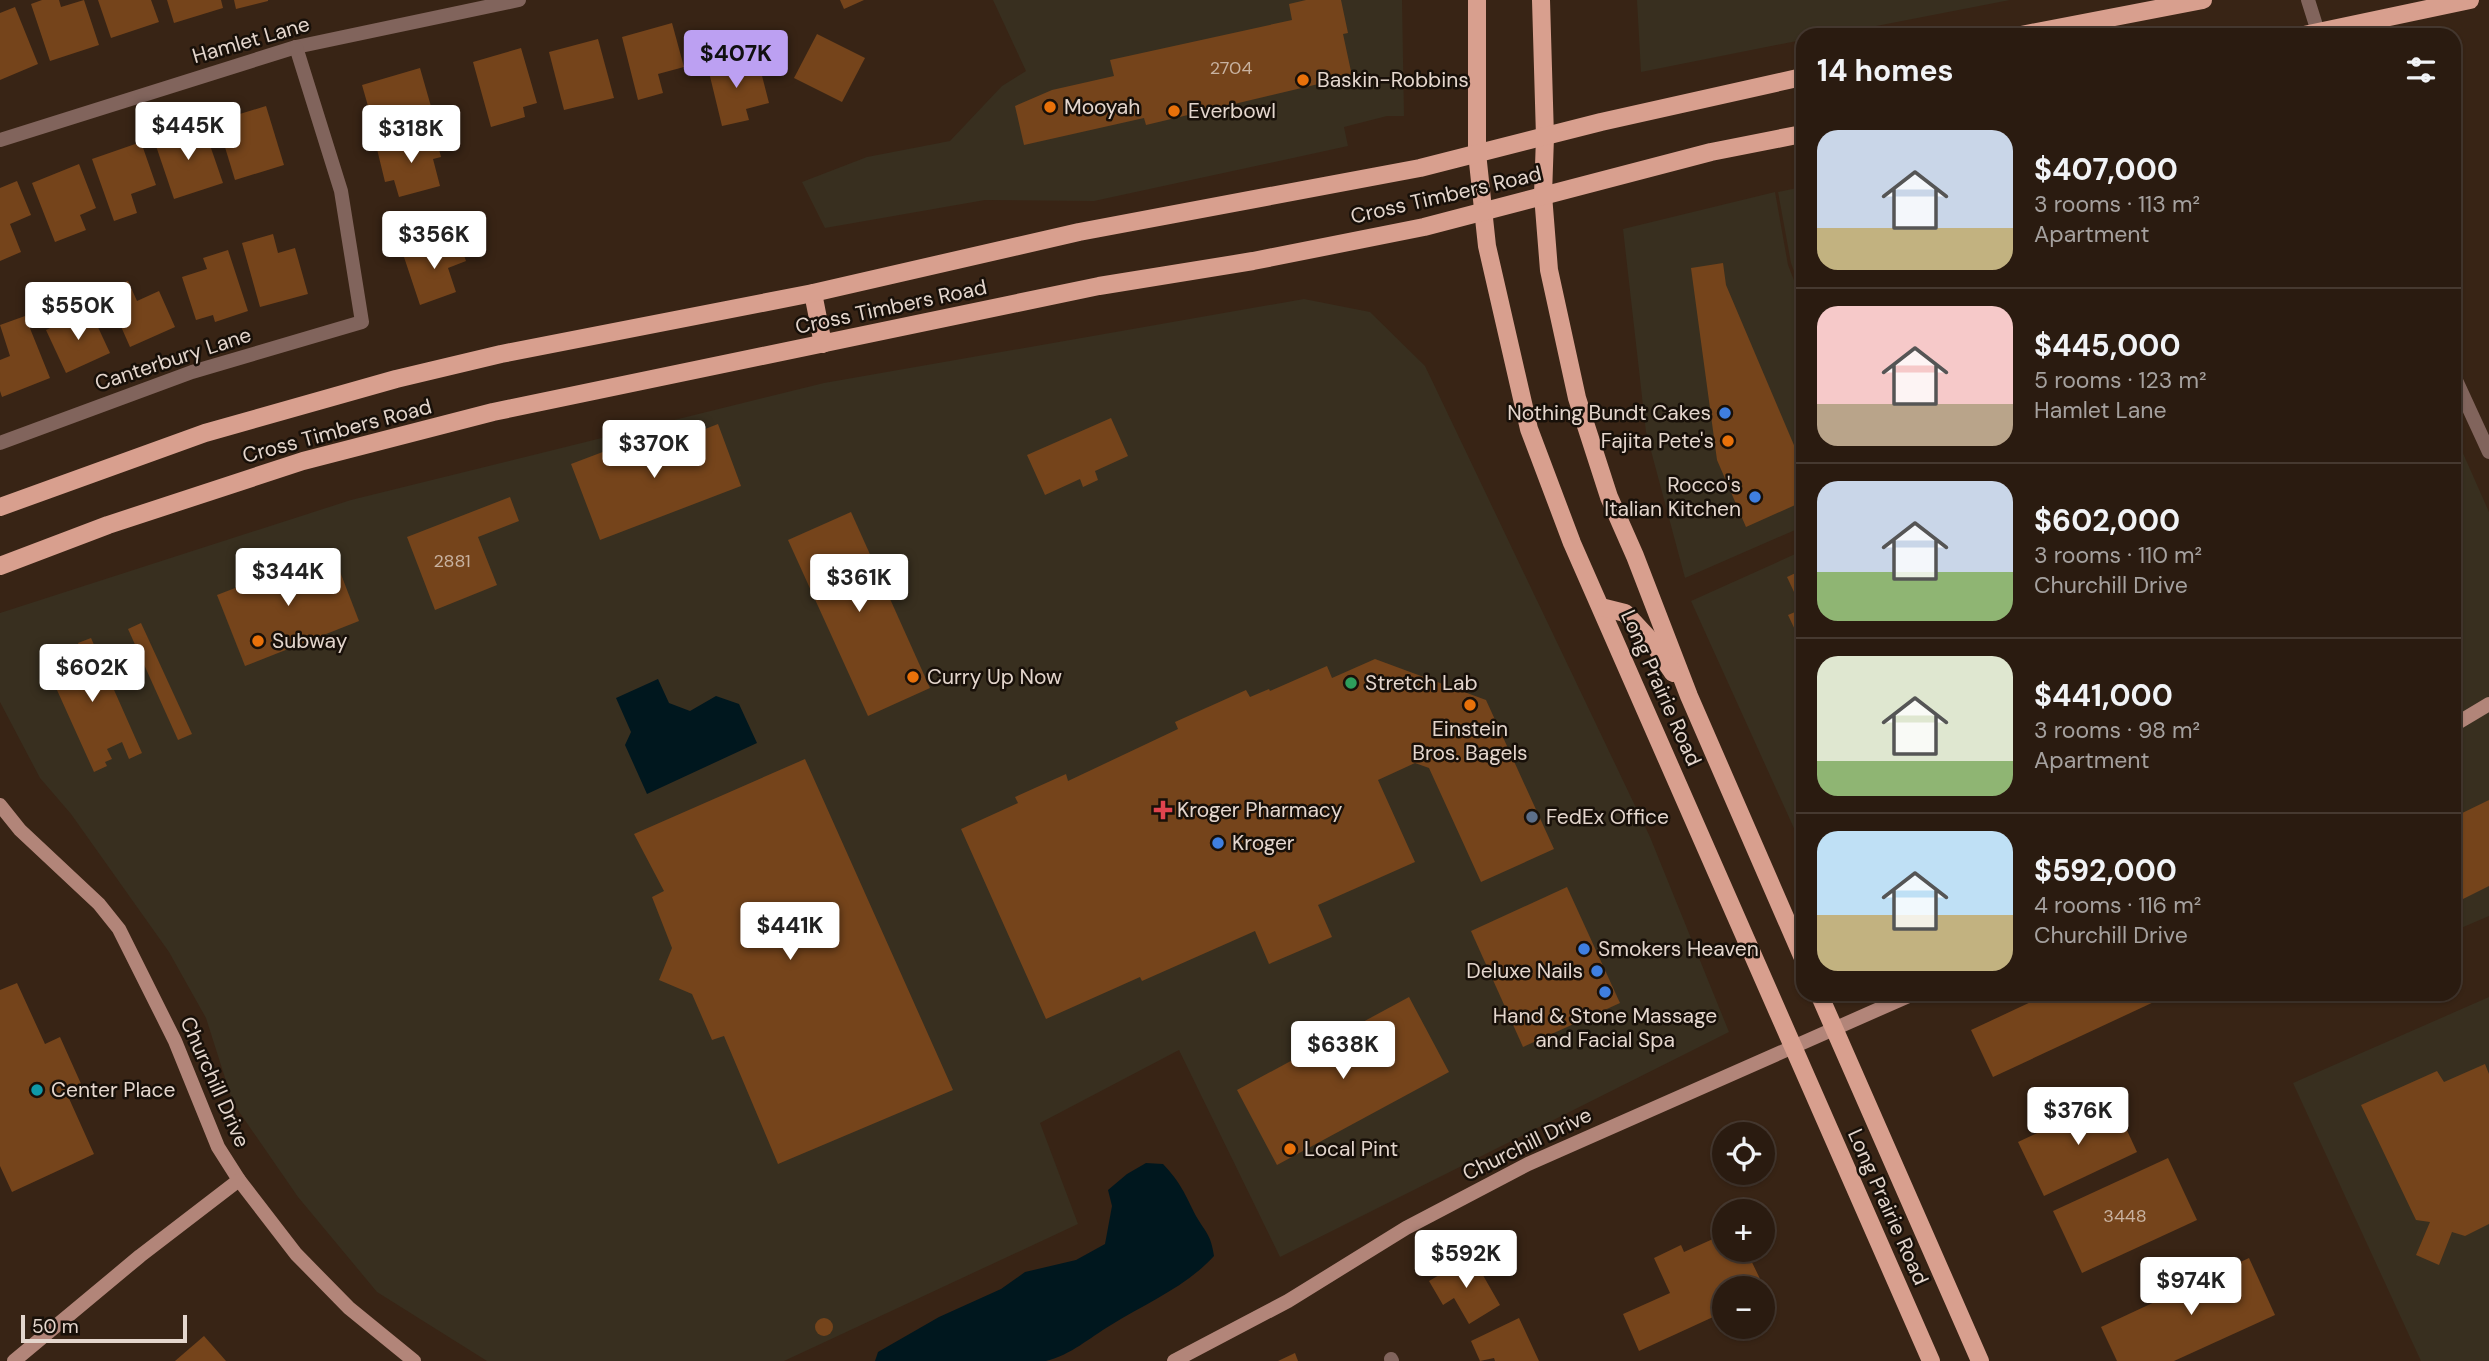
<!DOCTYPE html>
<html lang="en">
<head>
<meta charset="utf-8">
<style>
	body { margin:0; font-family:"DM Sans",sans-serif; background:#322419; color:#f1f3f6; height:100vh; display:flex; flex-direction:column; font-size:26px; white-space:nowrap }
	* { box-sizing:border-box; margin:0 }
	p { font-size:23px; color:#a5a19f }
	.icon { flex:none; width:38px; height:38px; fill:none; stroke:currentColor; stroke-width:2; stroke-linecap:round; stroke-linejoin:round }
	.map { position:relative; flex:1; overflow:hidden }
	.side { position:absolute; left:1796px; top:28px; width:665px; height:973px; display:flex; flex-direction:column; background:#2a1b10; border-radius:21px; box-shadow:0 2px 5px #0004,0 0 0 2px #463930 }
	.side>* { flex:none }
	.buttons { position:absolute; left:1712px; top:1122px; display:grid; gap:14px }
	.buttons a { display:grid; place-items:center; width:63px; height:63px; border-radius:50%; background:#2a1b10; box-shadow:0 2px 5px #0004,0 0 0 2px #463930; font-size:35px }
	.scale { position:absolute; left:21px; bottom:18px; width:166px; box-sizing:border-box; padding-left:7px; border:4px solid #e4d6cd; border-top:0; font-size:19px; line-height:24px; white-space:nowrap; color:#e4d6cd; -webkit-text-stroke:5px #181009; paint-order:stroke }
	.price { position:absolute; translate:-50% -60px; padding:0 16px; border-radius:7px; background:#fff; color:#222; font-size:23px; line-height:46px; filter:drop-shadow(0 2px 4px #0008) }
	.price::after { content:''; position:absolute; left:50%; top:42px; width:21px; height:16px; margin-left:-10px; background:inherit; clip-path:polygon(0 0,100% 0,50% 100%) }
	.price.current { background:#bca0f2; color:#111 }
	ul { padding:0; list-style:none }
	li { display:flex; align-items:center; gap:21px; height:175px; padding:0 21px }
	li+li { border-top:2px solid #463930 }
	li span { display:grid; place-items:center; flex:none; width:196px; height:140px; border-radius:21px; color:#555 }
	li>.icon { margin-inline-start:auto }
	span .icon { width:84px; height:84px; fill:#fffc; stroke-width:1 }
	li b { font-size:30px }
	h2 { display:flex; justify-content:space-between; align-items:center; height:84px; padding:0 21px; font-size:30px }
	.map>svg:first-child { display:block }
	.commercial { fill:#382f1f }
	.water { fill:#00171e }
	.building { fill:#75441b }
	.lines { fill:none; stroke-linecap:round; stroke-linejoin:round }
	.street { stroke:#81645c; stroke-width:14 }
	.secondary { stroke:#b28579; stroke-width:14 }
	.primary { stroke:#d89f8e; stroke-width:18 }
	.food-dot { fill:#e8710a; stroke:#181009; stroke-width:2.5 }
	.shop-dot { fill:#3f7fe0; stroke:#181009; stroke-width:2.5 }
	.leisure-dot { fill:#2e9e5b; stroke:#181009; stroke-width:2.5 }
	.health-dot { fill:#e0444e; stroke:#181009; stroke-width:2.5 }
	.service-dot { fill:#5c6f8a; stroke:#181009; stroke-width:2.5 }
	.culture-dot { fill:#0f9aa8; stroke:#181009; stroke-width:2.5 }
	.labels { text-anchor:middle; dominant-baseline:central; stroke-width:5; stroke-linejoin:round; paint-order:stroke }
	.number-label { font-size:18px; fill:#c8b2a0 }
	.street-label { font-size:21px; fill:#e4d6cd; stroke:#181009 }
	.poi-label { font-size:21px; fill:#e4d6cd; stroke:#181009; text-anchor:start }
</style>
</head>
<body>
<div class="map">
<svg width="2489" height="1361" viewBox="0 0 2489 1361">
	<rect width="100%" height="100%" fill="#382415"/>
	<!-- commercial -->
	<g class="commercial">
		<polygon points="993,0 1402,0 1404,116 1387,116 1344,127 1348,146 1094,201 985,200 825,228 802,182 867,157 950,141 1002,86 1026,71"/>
		<polygon points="1637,0 2010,0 1830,35 1802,35 1802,40 1641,72"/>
		<polygon points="1802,187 1802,293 1791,263 1778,192"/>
		<polygon points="1775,192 1788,265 1802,301 1802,527 1685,578 1646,432 1623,229"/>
		<polygon points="1304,299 1370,312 1425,366 1650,837 1729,1032 1280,1257 1179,1050 1040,1123 1078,1224 784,1361 487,1361 377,1292 298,1197 233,1103 206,1018 169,952 71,814 40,778 0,702 0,613 351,500 824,383"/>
		<polygon points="2454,433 2489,512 2489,916 2454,931"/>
		<polygon points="1802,551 1802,846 1691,601"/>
		<polygon points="2489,997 2489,1361 2421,1361 2293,1083"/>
	</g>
	<!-- water -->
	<g class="water">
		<polygon points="658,679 669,703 690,711 716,696 739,704 757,743 647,794 625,745 631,732 616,698"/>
		<path d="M 1146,1163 L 1163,1164 C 1181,1183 1185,1194 1196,1216 C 1206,1233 1211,1235 1214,1256 C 1186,1287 1146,1303 1111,1325 C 1089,1338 1071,1355 1046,1361 L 875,1361 L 878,1352 L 939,1317 L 1001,1289 L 1025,1272 L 1076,1260 L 1105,1244 L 1112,1206 L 1108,1190 L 1127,1174 Z"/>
	</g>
	<!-- building -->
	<g class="building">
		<polygon points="42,0 59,0 61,7 84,0 99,45 50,61 31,4"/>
		<polygon points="98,0 151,0 159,22 111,38"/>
		<polygon points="167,0 221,0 223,8 174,23"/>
		<polygon points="234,0 268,0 268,1 236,9"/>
		<polygon points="840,0 864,0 844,9"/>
		<polygon points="1306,0 1341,0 1348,33 1343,34 1352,76 1146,125 1144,118 1024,145 1015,106 1052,90 1114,76 1110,60 1292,20 1289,4"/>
		<polygon points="15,7 38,64 0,80 0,13"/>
		<polygon points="672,23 684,67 658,74 663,93 638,100 622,37"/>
		<polygon points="817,34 865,58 842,102 794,78"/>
		<polygon points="598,39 614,98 564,110 549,52"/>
		<polygon points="521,48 537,103 523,107 525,117 491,127 473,62"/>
		<polygon points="740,56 744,72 760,68 769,103 746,109 749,120 722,126 707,64"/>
		<polygon points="420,68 434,117 376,134 362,85"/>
		<polygon points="266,106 284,165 235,180 217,121"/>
		<polygon points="203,125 223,183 174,199 154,140"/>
		<polygon points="435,134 441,157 433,159 440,186 399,197 394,180 385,182 377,149"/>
		<polygon points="141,142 156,185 131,194 137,213 114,221 92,159"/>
		<polygon points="79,164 96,208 80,215 86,230 55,242 32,183"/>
		<polygon points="17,181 31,215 10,224 21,252 0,261 0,188"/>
		<polygon points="273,234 278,253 295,248 308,294 260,307 242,243"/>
		<polygon points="458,239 466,261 448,268 456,292 420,305 404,257"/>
		<polygon points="228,250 248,311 215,322 213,315 196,320 182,277 207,269 203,258"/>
		<polygon points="1802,258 1802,282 1794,262"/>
		<polygon points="1723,263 1726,285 1802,464 1802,502 1746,527 1717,460 1691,268"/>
		<polygon points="128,281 137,301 159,291 175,327 130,347 105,290"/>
		<polygon points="90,310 110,353 66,373 46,330"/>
		<polygon points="25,316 50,378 2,397 0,391 0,360 10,356 0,325"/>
		<polygon points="1111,418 1128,456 1095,471 1098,480 1083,487 1080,479 1045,495 1027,455"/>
		<polygon points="718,424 741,486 600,540 571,464 637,439 643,453"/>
		<polygon points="510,497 519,521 478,537 497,585 435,610 407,537"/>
		<polygon points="851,512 930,688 868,716 788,540"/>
		<polygon points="332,551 359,621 245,666 217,595"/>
		<polygon points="1802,570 1802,632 1797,634 1788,615 1802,609 1787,577"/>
		<polygon points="141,623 192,734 178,740 128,629"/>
		<polygon points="91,638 142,753 129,759 122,742 107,749 112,759 105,762 107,766 94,772 43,659 57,653 59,657 80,648 78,643"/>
		<polygon points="1375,659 1486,700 1554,849 1481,882 1429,768 1415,763 1378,780 1415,862 1318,905 1332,937 1269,964 1255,931 1142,981 1140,977 1046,1019 961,829 1018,803 1015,797 1066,774 1068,781 1178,729 1175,722 1246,690 1250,697 1269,689 1270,691 1327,666 1332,678"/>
		<polygon points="805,759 953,1090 778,1164 724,1036 712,1040 692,994 659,980 672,948 652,897 664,891 634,834"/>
		<polygon points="2489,800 2489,886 2455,903 2454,817"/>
		<polygon points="1567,887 1620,1003 1523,1047 1471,931"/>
		<polygon points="17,983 45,1044 60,1037 82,1086 67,1094 94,1154 12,1192 0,1166 0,990"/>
		<polygon points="2048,994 2171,994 1993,1077 1971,1030"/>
		<polygon points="1409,997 1449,1072 1277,1165 1237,1090"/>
		<polygon points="2485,1064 2489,1074 2489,1224 2465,1236 2452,1232 2439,1265 2416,1255 2430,1222 2416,1220 2361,1105 2437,1071 2444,1082"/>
		<polygon points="2112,1098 2137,1152 2044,1196 2018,1142"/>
		<polygon points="2168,1158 2197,1220 2082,1273 2053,1211"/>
		<polygon points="1724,1234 1724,1250 1746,1250 1763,1285 1757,1288 1724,1288 1724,1312 1639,1351 1623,1314 1670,1293 1654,1258 1681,1245 1684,1252"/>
		<polygon points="1472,1256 1500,1305 1469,1324 1454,1298 1443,1305 1429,1281"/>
		<polygon points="2249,1258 2275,1315 2174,1361 2117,1361 2101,1327"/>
		<circle cx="824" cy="1327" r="9"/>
		<polygon points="1519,1318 1539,1361 1495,1361 1494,1358 1480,1361 1471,1341"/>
		<polygon points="204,1336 226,1361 175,1361"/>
		<polygon points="1295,1353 1298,1361 1278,1361"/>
	</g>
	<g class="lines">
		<!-- street -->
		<g class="street">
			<polyline points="2308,0 2319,35"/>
			<polyline points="0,140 296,47 519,0"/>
			<polyline points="2454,376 2489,452"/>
			<polyline points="0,443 192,372 362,322 341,191 296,47"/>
			<polyline points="1391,1359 1392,1361"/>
		</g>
		<!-- secondary -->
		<g class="secondary">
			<polyline points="2454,725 2489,704"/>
			<polyline points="0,805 20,830 99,904 119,929 175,1041 218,1147 239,1180 296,1254 349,1308 414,1361"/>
			<polyline points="14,1361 140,1256 239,1180"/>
			<polyline points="1174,1361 1288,1301 1406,1228 1528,1164 1913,994"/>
		</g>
		<!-- primary -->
		<g class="primary">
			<polyline points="1477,0 1477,153 1487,246 1529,429 1572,543 1931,1361"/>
			<polyline points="1541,0 1545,137 1543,195 1549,270 1577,398 1609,497 1635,556 1689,696 1802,956"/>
			<polyline points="2021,35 2203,0"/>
			<polyline points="2304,35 2470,0"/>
			<polyline points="813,293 823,344"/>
			<polyline points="0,507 205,433 396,379 501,354 813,293 1079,232 1420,168 1601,122 1802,77"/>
			<polyline points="0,566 108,525 303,461 493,412 1099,286 1253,261 1424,227 1711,152 1802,134"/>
			<polyline points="1601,607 1625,613 1652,642 1673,673"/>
			<polyline points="1819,994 1980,1361"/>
		</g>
	</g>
	<!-- markers -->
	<g class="food-dot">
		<circle cx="1303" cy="80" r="7"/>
		<circle cx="1050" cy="107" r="7"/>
		<circle cx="1174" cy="111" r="7"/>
		<circle cx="1728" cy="441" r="7"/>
		<circle cx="258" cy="641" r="7"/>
		<circle cx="913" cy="677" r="7"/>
		<circle cx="1470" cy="705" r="7"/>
		<circle cx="1290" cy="1149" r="7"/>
	</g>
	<g class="shop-dot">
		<circle cx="1725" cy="413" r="7"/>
		<circle cx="1755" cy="497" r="7"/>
		<circle cx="1218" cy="843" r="7"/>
		<circle cx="1584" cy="949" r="7"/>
		<circle cx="1597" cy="971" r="7"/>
		<circle cx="1605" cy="992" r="7"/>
	</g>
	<circle class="leisure-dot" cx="1351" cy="683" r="7"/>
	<path class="health-dot" d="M1159.5 799.5h7v7h7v7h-7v7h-7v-7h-7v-7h7z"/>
	<circle class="service-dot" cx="1532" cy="817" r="7"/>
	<circle class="culture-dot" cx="37" cy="1090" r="7"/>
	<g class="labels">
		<!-- number labels -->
		<g class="number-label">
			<text x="1231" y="68">2704</text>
			<text x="452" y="561">2881</text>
			<text x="2125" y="1216">3448</text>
		</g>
		<!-- street labels -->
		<g class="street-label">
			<text transform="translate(251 40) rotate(-16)">Hamlet Lane</text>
			<text transform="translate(1446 195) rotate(-13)">Cross Timbers Road</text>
			<text transform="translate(891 307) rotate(-12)">Cross Timbers Road</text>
			<text transform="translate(173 359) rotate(-18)">Canterbury Lane</text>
			<text transform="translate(337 431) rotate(-15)">Cross Timbers Road</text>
			<text transform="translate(1661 688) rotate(66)">Long Prairie Road</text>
			<text transform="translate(215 1082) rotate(66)">Churchill Drive</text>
			<text transform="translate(1527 1144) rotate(-26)">Churchill Drive</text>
			<text transform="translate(1888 1207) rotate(66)">Long Prairie Road</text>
		</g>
		<!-- poi labels -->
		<g class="poi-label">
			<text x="1317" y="80">Baskin-Robbins</text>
			<text x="1064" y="107">Mooyah</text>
			<text x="1188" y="111">Everbowl</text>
			<text x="1711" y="413" text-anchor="end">Nothing Bundt Cakes</text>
			<text x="1714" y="441" text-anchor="end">Fajita Pete's</text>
			<text x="1741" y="485" text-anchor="end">Rocco's<tspan x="1741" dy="24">Italian Kitchen</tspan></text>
			<text x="272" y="641">Subway</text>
			<text x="927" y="677">Curry Up Now</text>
			<text x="1365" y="683">Stretch Lab</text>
			<text x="1470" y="729" text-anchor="middle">Einstein<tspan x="1470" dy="24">Bros. Bagels</tspan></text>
			<text x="1177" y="810">Kroger Pharmacy</text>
			<text x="1546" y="817">FedEx Office</text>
			<text x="1232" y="843">Kroger</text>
			<text x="1598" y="949">Smokers Heaven</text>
			<text x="1583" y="971" text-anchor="end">Deluxe Nails</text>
			<text x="1605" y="1016" text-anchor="middle">Hand &amp; Stone Massage<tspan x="1605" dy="24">and Facial Spa</tspan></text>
			<text x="51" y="1090">Center Place</text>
			<text x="1304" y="1149">Local Pint</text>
		</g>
	</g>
</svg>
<div class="buttons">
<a><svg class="icon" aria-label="locate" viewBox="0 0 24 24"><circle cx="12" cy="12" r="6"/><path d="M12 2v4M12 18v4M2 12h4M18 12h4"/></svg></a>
<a>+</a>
<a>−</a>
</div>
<div class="scale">50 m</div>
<b class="price current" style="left:736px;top:90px">$407K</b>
<b class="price" style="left:188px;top:162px">$445K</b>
<b class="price" style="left:411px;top:165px">$318K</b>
<b class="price" style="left:434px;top:271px">$356K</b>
<b class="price" style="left:78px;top:342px">$550K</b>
<b class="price" style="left:654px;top:480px">$370K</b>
<b class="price" style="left:288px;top:608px">$344K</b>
<b class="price" style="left:859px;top:614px">$361K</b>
<b class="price" style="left:92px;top:704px">$602K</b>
<b class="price" style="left:790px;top:962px">$441K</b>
<b class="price" style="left:1343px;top:1081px">$638K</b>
<b class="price" style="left:2078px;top:1147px">$376K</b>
<b class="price" style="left:1466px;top:1290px">$592K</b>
<b class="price" style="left:2191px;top:1317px">$974K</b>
<section class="side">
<h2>14 homes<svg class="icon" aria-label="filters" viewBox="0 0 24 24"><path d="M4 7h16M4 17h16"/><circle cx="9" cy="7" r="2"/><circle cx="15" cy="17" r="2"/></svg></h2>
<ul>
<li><span style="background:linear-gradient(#c9d6e8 70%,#c2b280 0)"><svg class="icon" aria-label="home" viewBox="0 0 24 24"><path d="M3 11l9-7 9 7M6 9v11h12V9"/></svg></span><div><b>$407,000</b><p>3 rooms · 113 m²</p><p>Apartment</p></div></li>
<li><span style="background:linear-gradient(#f6c9c9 70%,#b9a48a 0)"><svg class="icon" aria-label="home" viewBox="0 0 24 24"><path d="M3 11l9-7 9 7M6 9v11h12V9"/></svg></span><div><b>$445,000</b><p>5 rooms · 123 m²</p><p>Hamlet Lane</p></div></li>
<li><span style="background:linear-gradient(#c9d6e8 65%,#8fb573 0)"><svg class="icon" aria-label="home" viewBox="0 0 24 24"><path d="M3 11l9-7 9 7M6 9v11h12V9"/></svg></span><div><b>$602,000</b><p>3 rooms · 110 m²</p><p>Churchill Drive</p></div></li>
<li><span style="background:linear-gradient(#dfe7d0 75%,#8fb573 0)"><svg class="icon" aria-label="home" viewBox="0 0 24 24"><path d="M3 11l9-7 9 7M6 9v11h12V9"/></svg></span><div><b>$441,000</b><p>3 rooms · 98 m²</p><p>Apartment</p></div></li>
<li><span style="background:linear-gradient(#bfe0f5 60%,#c2b280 0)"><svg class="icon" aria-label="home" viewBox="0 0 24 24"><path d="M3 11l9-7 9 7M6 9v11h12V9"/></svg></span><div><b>$592,000</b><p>4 rooms · 116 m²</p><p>Churchill Drive</p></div></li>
</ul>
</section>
</div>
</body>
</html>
